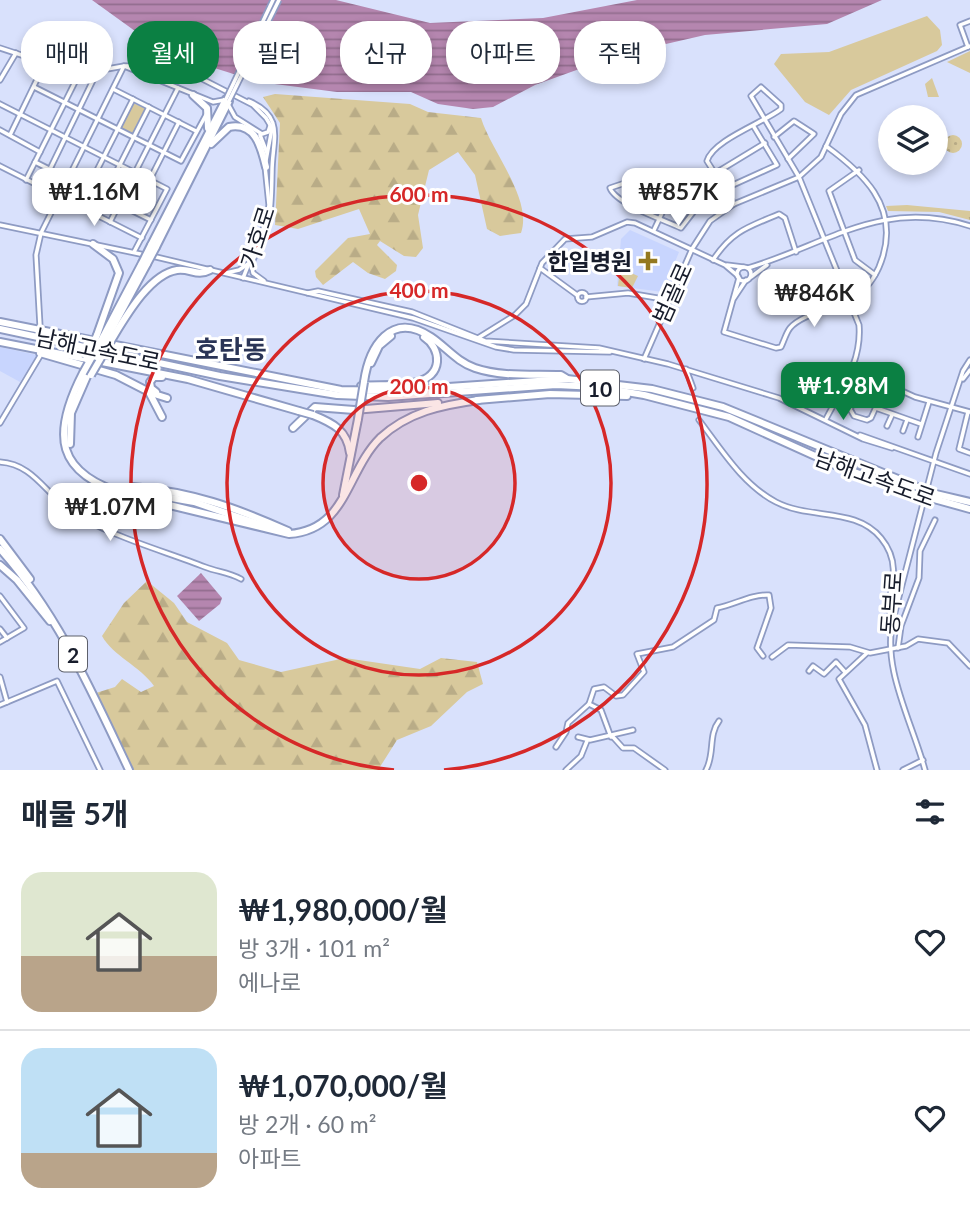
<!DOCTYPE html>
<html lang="ko">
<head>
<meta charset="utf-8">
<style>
	body { margin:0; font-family:Lato,"Noto Sans KR",sans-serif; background:#f6f6f7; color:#1f2937; height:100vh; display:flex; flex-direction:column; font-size:26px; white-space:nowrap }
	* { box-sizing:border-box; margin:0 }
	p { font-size:23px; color:#747a83 }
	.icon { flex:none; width:38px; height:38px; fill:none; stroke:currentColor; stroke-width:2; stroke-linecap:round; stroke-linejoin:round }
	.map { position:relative; height:770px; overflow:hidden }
	.side { display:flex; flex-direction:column; background:#fff; flex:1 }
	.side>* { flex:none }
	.banner { position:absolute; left:21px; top:21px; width:929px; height:63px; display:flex; gap:14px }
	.buttons { position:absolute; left:878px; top:105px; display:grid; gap:14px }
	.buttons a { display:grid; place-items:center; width:70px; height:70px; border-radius:50%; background:#fff; box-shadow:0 4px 10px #0003; font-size:35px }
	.price { position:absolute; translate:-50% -60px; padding:0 16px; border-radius:14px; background:#fff; color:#222; font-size:23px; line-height:46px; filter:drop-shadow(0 2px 4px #0008) }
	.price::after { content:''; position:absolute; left:50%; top:42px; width:21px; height:16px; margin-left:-10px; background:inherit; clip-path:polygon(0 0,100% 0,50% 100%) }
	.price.active { background:#0b8043; color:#fff }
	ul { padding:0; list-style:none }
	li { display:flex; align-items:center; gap:21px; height:175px; padding:0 21px }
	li+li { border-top:2px solid #e0e1e3 }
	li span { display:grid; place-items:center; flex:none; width:196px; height:140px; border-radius:21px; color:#555 }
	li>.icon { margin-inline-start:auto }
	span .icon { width:84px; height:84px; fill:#fffc; stroke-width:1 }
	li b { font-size:30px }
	h2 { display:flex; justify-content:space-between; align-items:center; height:84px; padding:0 21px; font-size:30px }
	.pill { padding:0 24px; border-radius:28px; background:#fff; box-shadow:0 4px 10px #0003; font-size:24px; line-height:63px }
	.pill.active { background:#0b8043; color:#fff }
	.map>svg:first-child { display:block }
	.built { fill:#c8d5fe }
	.grass { fill:url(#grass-tufts) }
	.forest { fill:url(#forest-firs) }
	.park { fill:#d8c99c }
	.garden { fill:url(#garden-dots) }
	.water { fill:url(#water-rules) }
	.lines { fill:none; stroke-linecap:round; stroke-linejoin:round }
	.minor-casing { stroke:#8e9bc3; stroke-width:7 }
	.highway-casing { stroke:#8e9bc3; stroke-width:10 }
	.minor { stroke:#fff; stroke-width:3.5 }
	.highway { stroke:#fff; stroke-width:6 }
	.minor-bridge-casing { stroke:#8e9bc3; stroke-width:7; stroke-linecap:butt }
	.highway-bridge-casing { stroke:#8e9bc3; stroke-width:10; stroke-linecap:butt }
	.minor-bridge { stroke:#fff; stroke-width:3.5 }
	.highway-bridge { stroke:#fff; stroke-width:6 }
	.ring { fill:none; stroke:#d62828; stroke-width:3.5 }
	.poi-dot { fill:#947920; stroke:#fff; stroke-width:2.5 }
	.labels { text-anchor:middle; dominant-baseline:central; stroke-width:6; stroke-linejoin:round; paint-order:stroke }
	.shield { fill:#fff; stroke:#5d606b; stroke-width:2 }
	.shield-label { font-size:21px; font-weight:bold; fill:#171c2b }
	.street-label { font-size:23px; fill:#171c2b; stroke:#fff }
	.poi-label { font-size:23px; font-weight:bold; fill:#171c2b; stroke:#fff; text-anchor:end }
	.quarter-label { font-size:26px; font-weight:bold; fill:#2a3456; stroke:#fff }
	.centre { fill:#d62828; stroke:#fff; stroke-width:3.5 }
	.ring-label { font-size:21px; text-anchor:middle; font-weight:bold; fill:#d62828; stroke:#fff; stroke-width:6; stroke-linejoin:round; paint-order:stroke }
</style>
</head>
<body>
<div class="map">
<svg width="970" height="770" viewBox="0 0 970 770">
	<defs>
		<pattern id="grass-tufts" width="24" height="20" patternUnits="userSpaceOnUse" patternTransform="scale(1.75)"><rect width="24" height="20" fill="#d8c99c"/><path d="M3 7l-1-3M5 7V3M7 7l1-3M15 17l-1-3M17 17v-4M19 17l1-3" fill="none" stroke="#b9ac87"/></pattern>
		<pattern id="forest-firs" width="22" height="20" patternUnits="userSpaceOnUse" patternTransform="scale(1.75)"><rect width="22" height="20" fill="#d8c99c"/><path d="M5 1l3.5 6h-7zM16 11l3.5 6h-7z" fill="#b9ac87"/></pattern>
		<pattern id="garden-dots" width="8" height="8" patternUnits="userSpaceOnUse" patternTransform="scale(1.75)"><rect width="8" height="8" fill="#d8c99c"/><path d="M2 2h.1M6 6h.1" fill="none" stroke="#b9ac87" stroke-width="1.8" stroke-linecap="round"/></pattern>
		<pattern id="water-rules" width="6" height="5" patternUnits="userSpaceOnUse" patternTransform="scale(1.75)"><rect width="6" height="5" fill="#b586af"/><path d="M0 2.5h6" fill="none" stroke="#926d8f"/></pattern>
	</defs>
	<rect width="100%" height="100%" fill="#d9e1fc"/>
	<!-- built -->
	<g class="built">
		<polygon points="630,230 679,252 663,292 617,286 621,239"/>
		<polygon points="0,347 37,355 20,382 0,371"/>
	</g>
	<!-- grass -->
	<polygon class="grass" points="907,205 970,211 970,220 939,212 888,211 886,206"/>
	<!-- forest -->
	<g class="forest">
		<path d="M 275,94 L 410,104 L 428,112 L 481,118 C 491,151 533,199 521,233 L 500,236 L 487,229 L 475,175 L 458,152 L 429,170 L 418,215 L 423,248 L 416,257 L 404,256 L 380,241 L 377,245 L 397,265 L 396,271 L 385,279 L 368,273 L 353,262 L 323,285 L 316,277 L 315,271 L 348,238 L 370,234 L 359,209 L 298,229 L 275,225 L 280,123 L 263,97 Z"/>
		<path d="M 147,581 L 174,603 L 187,622 L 227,643 L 239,660 L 281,672 L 345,658 L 420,669 L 441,658 L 477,662 L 483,684 L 467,692 L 431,726 L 397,740 L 378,770 L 134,770 L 96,693 L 115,687 L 122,679 L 141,692 L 154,686 C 140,666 113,656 102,636 L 124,603 Z"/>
	</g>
	<!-- park -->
	<g class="park">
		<polygon points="927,16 940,30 942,45 937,51 851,90 829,115 805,102 774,64 781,54 829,52"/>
		<polygon points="970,51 970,73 947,62"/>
		<polygon points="932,78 939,97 928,97 925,84"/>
		<polygon points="133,103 146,109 132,135 120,129"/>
		<polygon points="620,268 638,276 632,288 618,286"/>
	</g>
	<!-- garden -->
	<circle class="garden" cx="953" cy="144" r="9"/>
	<!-- water -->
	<g class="water">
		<polygon points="92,0 336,0 430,23 543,18 637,0 882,0 827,24 705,35 618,55 535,85 493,107 473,109 438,104 411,92 337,92 259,82 208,66 186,50 135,31"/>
		<polygon points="201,573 222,598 220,604 199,621 177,596"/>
	</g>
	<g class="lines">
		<defs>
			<g id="minor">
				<polyline points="968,47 960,25 970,21"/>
				<polyline points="0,48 79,74 124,66 175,65 253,105 266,118 272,128 265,166 269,205 267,219 243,278"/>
				<polyline points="160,79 155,73 162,64"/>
				<polyline points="0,80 16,53"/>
				<polyline points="34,87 181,161 207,113"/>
				<polyline points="113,89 196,131"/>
				<path d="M 249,101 C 286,117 272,140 272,172 C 271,216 272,221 252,262"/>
				<polyline points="0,104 167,189 134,252"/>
				<polyline points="229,106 235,117 262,134 268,132 270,126"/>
				<polyline points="0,130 40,152"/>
				<polyline points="10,135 45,63"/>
				<polyline points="260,135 267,153"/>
				<polyline points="774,137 794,121 814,134 788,159"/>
				<polyline points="35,162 151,220"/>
				<polyline points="0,166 142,238"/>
				<polyline points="50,169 97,72"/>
				<polyline points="859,170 829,191 855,260 875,275"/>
				<polyline points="714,174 765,143"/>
				<polyline points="26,180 79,74"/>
				<polyline points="88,188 133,99"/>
				<polyline points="724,189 777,165 754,127"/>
				<polyline points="104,196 149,107"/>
				<path d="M 734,204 L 707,161 C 713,140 763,123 781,109 L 781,105 L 761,87 L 751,96 L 799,177 L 859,325 C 862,361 842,388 826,419"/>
				<path d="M 640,209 L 645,195 L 637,179 L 610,188 C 616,204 664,220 681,228 L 698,206 L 687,191 L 670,196 L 654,230"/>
				<polyline points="134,211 179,122"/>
				<polyline points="110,222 178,88"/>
				<polyline points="0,225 145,255"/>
				<polyline points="152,256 413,318 496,347 514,350 610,352"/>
				<path d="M 713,260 C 732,231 748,227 779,214 L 785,218 L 796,252"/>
				<polyline points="251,262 253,273 264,281"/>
				<polyline points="727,265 743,267"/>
				<circle cx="744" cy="274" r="7"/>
				<polyline points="540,268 577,295"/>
				<path d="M 748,268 C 828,244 882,198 970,226"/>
				<polyline points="226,273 239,270 248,264"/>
				<polyline points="751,277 767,265"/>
				<path d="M 739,278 L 724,332 L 776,348 L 781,347 C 784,341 786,333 790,328 C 801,314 841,306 857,295 C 870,287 879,270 883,256 C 898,205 863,173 826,146"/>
				<circle cx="582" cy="297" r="4.5"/>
				<polyline points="308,293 318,291 412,312 485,341 599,348 668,364 779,398 863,439 892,448"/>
				<polyline points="586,297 628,293 669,300"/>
				<polyline points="734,298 746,280"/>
				<polyline points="40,326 36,255 41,233 124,66 213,102 224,100"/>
				<polyline points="478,338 515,315 526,304 542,263 565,239 592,237 627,222 635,223 725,265 738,276"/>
				<polyline points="644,359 692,249 710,221 734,204 799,177 821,157 841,114 856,95 970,46"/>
				<polyline points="852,368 915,397 970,412"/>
				<polyline points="686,369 693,388"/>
				<polyline points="867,377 850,409 854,416 867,420 871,418 886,385"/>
				<polyline points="963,379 970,370"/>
				<polyline points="876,408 921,424"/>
				<polyline points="968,412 959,449 970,453"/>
				<path d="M 699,420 C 721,449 743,485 776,502 C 811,520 856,507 881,538 C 900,561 893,582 887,609 L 894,616 C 880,666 912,721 925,770"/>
				<polyline points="0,423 40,356"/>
				<polyline points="887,426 892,415"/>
				<polyline points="903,431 907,420"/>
				<polyline points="860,435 970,474"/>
				<polyline points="918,437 929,402"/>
				<path d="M 0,462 C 33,464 45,493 70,510 C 108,536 162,550 205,567 C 218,572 228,572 241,579"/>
				<polyline points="0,596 24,628 0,642"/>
				<polyline points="894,616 936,453 963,371 970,360"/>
				<polyline points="0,629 7,638"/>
				<polyline points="898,648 901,626 919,578 920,551 935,520"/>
				<polyline points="867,653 839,679 865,725 877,770"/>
				<polyline points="772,657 788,645 850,647 870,653 906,646 918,639 948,643 970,666"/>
				<polyline points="809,671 813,666 824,674 836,662 845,672"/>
				<polyline points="0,677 7,702"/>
				<polyline points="589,704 601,710 611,737"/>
				<polyline points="0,705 57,681 100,770"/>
				<polyline points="578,737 590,740 633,730"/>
				<polyline points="613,737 623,748 634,748 665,770"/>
				<path d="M 556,747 L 566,732 L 568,723 L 589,704 L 594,689 L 604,687 L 616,696 L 623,695 L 644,672 L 637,654 L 673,647 L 714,620 L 717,608 C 734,605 751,594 769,595 L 771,608 L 757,648 L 763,656"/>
				<polyline points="566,770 581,756 587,741"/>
				<path d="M 706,770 C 715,754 708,735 719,721"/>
				<polyline points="903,770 923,760"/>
			</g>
			<g id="highway">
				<polyline points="193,95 207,108 208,128"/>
				<path d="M 211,144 L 229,127 C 255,122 261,146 266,167"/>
				<polyline points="93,244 113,259 119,273 97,335"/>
				<polyline points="151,245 226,99"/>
				<polyline points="156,247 229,101"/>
				<polyline points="0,322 341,390 390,391 567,379 652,389 723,407 920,488"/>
				<polyline points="0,329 220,376 337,395 388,397 556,385 597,387 644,395 729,417 835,465 918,495"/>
				<polyline points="103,337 142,263"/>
				<polyline points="107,338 147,264"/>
				<path d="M 112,339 C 126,316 150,274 177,270 C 190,268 197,277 210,270"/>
				<polyline points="0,342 188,379 299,411"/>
				<polyline points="40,353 116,375 151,393 167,398"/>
				<polyline points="371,363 379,346 391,336"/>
				<path d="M 83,373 C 51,435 55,474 128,495 L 289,534 C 347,530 346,472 380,438 C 408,412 442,405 479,400"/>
				<path d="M 364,382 C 369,347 391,310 431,337 C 446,347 457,362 475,368 C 502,377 532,374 561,375 L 566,378"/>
				<path d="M 361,386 C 381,383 434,392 437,362 C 438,352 432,342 424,337"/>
				<polyline points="156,392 151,388 150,382 154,377 162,377"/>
				<polyline points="150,394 162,417"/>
				<polyline points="477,400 550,394 627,396"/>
				<path d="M 313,415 C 333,423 347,430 350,453"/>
				<polyline points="293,428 315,407 354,410 438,403"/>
				<polyline points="70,444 71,413 88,374"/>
				<path d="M 133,487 C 192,492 234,507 288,531"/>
				<polyline points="115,488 194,502 270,528"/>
				<polyline points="936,494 970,502"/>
				<polyline points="343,495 358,419"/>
				<polyline points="934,499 970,509"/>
				<polyline points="0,539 30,579"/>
				<path d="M 0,549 C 58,614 92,692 129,770"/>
				<polyline points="0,565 17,580 50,621"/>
			</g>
		</defs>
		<!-- minor casing -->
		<use href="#minor" class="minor-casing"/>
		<!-- highway casing -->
		<use href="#highway" class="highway-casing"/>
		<!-- minor -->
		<use href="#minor" class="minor"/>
		<!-- highway -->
		<use href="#highway" class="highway"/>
		<defs>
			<g id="minor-bridge">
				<polyline points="226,99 273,0"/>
				<polyline points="229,101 279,0"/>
			</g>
			<g id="highway-bridge">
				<polyline points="142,263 151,245"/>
				<polyline points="147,264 156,247"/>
				<polyline points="97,357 107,338"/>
				<polyline points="86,359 97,335"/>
				<polyline points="83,373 103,337"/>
				<polyline points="91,375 112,339"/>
				<polyline points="299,411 313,415"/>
				<polyline points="358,419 364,382"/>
				<polyline points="920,488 936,494"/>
				<polyline points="918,495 934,499"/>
			</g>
		</defs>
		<!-- minor-bridge casing -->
		<use href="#minor-bridge" class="minor-bridge-casing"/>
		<!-- highway-bridge casing -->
		<use href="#highway-bridge" class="highway-bridge-casing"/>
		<!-- minor-bridge -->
		<use href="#minor-bridge" class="minor-bridge"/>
		<!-- highway-bridge -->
		<use href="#highway-bridge" class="highway-bridge"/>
	</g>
	<!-- distance rings -->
	<circle cx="419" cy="483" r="96" fill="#d62828" fill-opacity=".12"/>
	<g class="ring">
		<circle cx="419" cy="483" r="96"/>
		<circle cx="419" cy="483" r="192"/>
		<path d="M394 770A288 288 0 1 1 444 770"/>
	</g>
	<!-- markers -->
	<path class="poi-dot" d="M644.5 250.5h7v7h7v7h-7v7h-7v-7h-7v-7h7z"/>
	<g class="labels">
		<!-- shield labels -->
		<g class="shield">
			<rect x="581" y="370.5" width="38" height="35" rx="5"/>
			<rect x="59" y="636.5" width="28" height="35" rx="5"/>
		</g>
		<g class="shield-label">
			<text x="600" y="388">10</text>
			<text x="73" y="654">2</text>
		</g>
		<!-- street labels -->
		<g class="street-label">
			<text transform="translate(257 237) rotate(-72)">가호로</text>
			<text transform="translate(672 293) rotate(-66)">범골로</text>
			<text transform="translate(98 349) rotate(12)">남해고속도로</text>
			<text transform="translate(875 477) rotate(20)">남해고속도로</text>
			<text transform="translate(891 603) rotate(-86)">동부로</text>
		</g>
		<!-- poi labels -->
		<g class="poi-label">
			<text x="632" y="261">한일병원</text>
		</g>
		<!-- quarter labels -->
		<g class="quarter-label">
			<text x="231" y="349">호탄동</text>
		</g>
	</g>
	<circle cx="419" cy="483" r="10" class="centre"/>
	<g class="ring-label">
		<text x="419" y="202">600 m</text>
		<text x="419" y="298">400 m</text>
		<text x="419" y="394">200 m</text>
	</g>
</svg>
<div class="buttons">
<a><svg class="icon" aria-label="layers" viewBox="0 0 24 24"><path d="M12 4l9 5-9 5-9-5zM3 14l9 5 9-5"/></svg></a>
</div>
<b class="price" style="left:94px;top:228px">₩1.16M</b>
<b class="price" style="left:678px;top:228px">₩857K</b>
<b class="price" style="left:814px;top:329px">₩846K</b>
<b class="price active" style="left:843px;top:422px">₩1.98M</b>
<b class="price" style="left:110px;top:543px">₩1.07M</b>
<div class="banner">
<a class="pill">매매</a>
<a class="pill active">월세</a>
<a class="pill">필터</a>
<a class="pill">신규</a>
<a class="pill">아파트</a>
<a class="pill">주택</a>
</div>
</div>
<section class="side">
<h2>매물 5개<svg class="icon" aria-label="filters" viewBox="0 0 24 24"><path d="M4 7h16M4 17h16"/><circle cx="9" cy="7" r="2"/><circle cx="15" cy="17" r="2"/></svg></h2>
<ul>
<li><span style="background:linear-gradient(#dfe7d0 60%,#b9a48a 0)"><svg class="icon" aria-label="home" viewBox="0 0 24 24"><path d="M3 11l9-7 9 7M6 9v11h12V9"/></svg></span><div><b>₩1,980,000/월</b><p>방 3개 · 101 m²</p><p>에나로</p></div><svg class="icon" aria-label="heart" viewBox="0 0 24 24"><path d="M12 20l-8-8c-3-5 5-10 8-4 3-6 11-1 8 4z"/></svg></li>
<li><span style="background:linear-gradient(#bfe0f5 75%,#b9a48a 0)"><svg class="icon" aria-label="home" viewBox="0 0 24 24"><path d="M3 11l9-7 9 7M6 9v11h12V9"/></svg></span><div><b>₩1,070,000/월</b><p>방 2개 · 60 m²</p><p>아파트</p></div><svg class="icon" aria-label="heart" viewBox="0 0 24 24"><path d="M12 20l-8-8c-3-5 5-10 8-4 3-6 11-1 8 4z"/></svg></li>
</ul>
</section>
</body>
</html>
